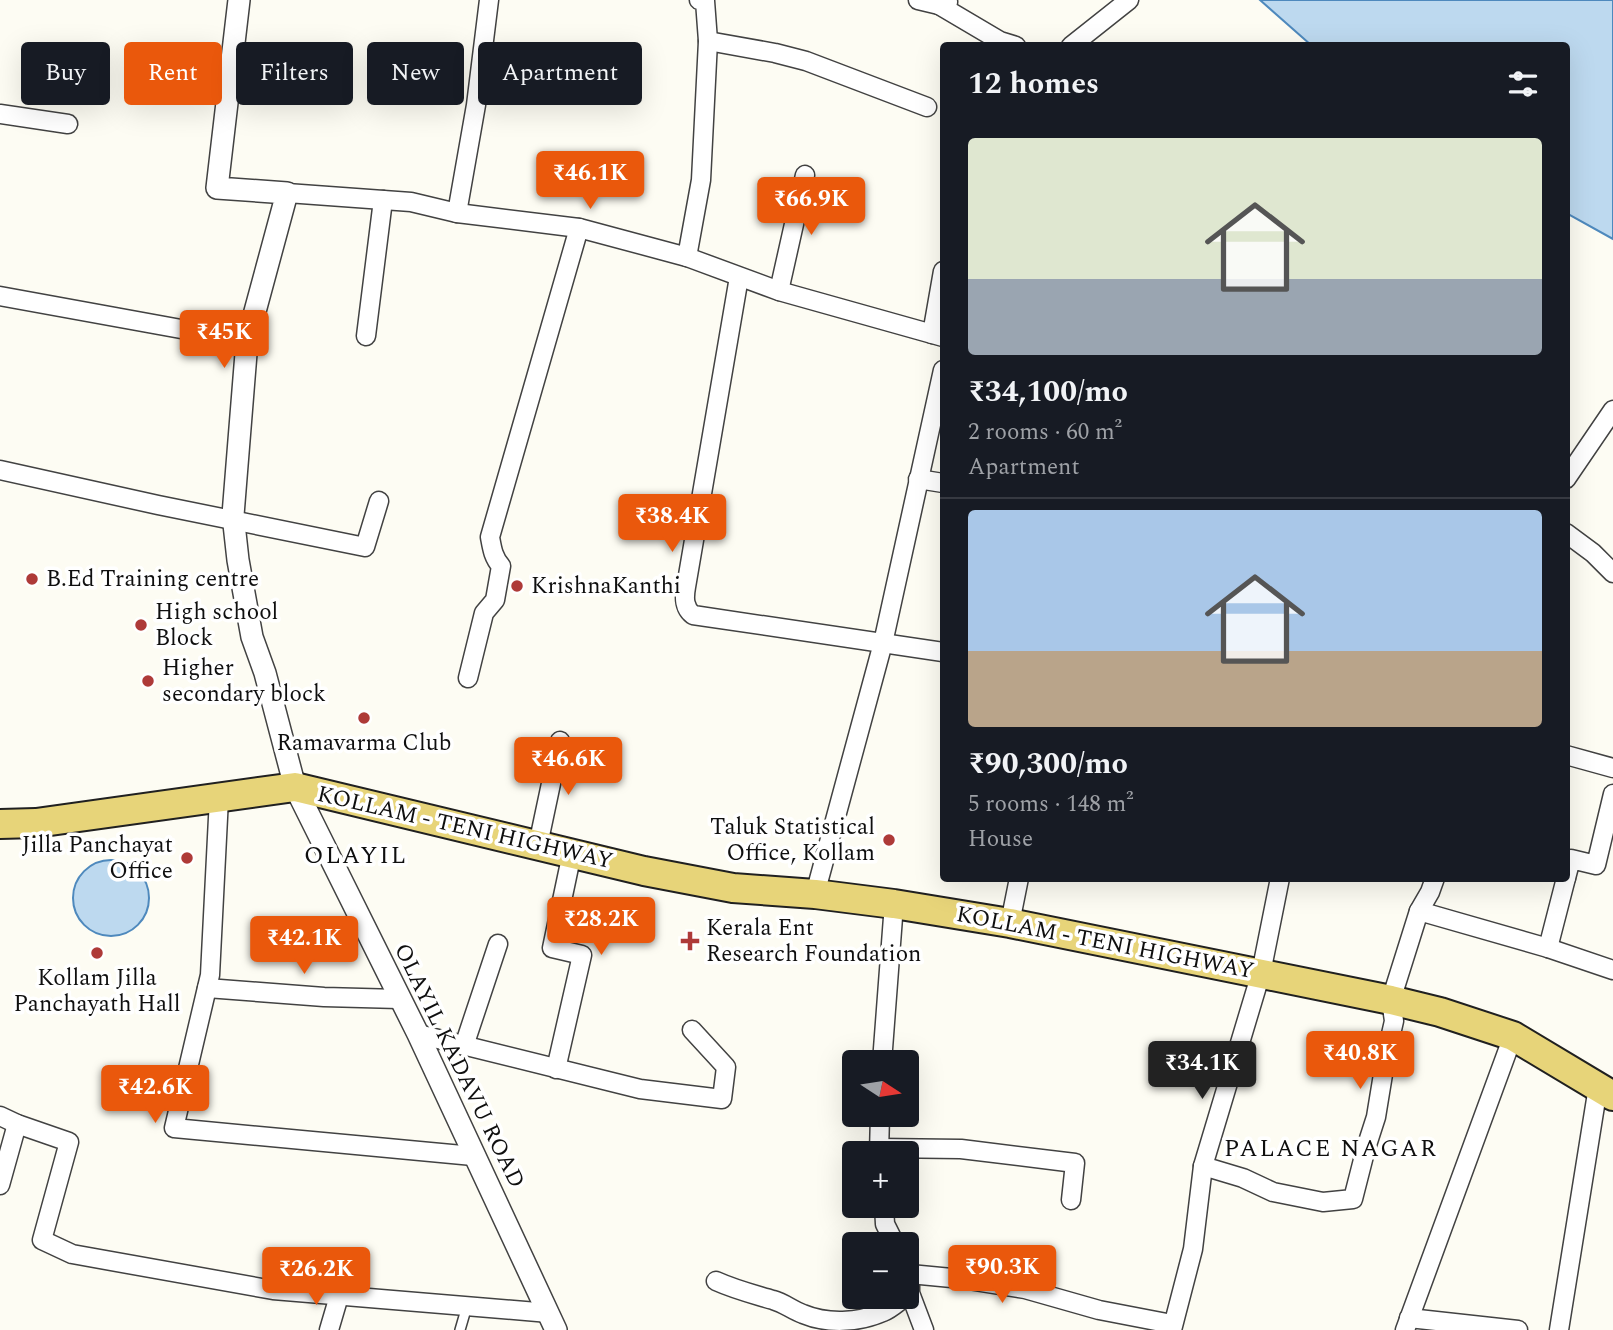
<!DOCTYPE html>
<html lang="en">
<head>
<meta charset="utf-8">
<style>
	body { margin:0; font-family:Spectral,serif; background:#20242c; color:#f1f3f6; height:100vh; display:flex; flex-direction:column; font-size:26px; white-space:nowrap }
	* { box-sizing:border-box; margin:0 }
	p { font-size:23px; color:#9ea1a6 }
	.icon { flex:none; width:38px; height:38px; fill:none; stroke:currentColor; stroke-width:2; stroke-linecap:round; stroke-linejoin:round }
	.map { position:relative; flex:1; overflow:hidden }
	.side { position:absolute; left:940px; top:42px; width:630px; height:840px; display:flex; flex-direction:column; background:#171b24; border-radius:7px; box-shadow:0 7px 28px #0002 }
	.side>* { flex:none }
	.guide { position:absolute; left:21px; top:42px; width:665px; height:63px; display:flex; gap:14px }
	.needle { width:46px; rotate:102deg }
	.buttons { position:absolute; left:842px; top:1050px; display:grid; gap:14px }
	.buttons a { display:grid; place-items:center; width:77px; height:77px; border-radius:7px; background:#171b24; box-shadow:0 7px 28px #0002; font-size:35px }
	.price { position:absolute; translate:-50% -60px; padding:0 16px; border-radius:7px; background:#ea580c; color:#fff; font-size:23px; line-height:46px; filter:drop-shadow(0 2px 4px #0008) }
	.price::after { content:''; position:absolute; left:50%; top:42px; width:21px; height:16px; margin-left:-10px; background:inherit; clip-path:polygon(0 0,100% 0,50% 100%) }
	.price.active { background:#222; color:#fff }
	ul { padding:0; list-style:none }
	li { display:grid; align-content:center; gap:14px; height:371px; padding:0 28px }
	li+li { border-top:2px solid #363941 }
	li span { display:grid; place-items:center; height:217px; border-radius:7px; color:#555 }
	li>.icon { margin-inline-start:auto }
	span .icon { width:126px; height:126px; fill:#fffc; stroke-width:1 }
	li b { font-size:30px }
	h2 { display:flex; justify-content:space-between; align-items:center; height:84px; padding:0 28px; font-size:30px }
	.chip { padding:0 24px; border-radius:7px; background:#171b24; box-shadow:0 7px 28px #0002; font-size:24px; line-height:63px }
	.chip.active { background:#ea580c; color:#fff }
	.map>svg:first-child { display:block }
	.water { fill:#bdd9ef; stroke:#4e89bd; stroke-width:2 }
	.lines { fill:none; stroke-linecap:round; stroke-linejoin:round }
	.service-casing { stroke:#424242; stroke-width:12 }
	.minor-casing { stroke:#424242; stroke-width:21 }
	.tertiary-casing { stroke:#424242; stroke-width:24 }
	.primary-casing { stroke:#202020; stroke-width:32 }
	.service { stroke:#fff; stroke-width:9 }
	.minor { stroke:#fff; stroke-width:18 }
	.tertiary { stroke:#fff; stroke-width:21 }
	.primary { stroke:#e7d479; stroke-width:28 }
	.poi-dot { fill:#ae3a38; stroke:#fff; stroke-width:2.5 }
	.labels { text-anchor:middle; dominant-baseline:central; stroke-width:7; stroke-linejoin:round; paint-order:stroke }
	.poi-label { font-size:23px; fill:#0f0f0f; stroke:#fff; text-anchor:start }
	.street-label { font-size:23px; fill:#0f0f0f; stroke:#fff }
	.neighbourhood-label { font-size:24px; letter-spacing:2px; fill:#0f0f0f; stroke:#fff }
</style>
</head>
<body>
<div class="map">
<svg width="1613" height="1330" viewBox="0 0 1613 1330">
	<rect width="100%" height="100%" fill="#fdfcf3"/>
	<!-- water -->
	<g class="water">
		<polygon points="1260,0 1613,0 1613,239 1566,213 1566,46 1311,45"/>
		<circle cx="111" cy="898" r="38"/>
	</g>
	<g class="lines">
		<defs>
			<polyline id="service" points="460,1330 467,1306"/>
			<g id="minor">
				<polyline points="918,0 939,5 948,2"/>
				<polyline points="939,5 1000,41 1016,46"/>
				<polyline points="708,41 775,53 806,61 927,107"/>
				<polyline points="1071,46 1129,0"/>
				<polyline points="0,114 68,124"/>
				<polyline points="287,193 411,202 457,213 579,228 687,257 701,180 708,41 705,1 699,0"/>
				<polyline points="457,213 476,105 489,0"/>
				<polyline points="687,257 779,291 943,337"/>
				<path d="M 739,277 L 686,587 C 684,598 684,608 693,615 L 943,652"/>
				<polyline points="779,291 805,175"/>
				<polyline points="0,296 247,341"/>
				<polyline points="932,334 943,271"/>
				<polyline points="366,336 383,200"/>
				<polyline points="0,470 158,505 365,547 379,501"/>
				<polyline points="918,479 943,483"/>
				<polyline points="1566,479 1613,410"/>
				<polyline points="1566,533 1593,553 1613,573"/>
				<path d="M 468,678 L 484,613 L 495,600 L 501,566 C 493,557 492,548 490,537 L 579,228"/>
				<polyline points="1566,755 1613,768"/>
				<polyline points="219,798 210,975 174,1128 473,1156"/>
				<polyline points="538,845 560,741"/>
				<polyline points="1566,878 1571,859 1596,865 1613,794"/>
				<polyline points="815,894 883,643 943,370"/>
				<polyline points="1419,911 1548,948 1613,970"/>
				<polyline points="1010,923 1019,878"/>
				<polyline points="1548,948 1566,878"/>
				<polyline points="207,988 324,997 399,999"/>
				<polyline points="418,1034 640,1089 722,1099 726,1067 692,1030"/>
				<polyline points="464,1046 498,944"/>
				<polyline points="882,1062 894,904"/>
				<polyline points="556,1069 582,955 552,948 572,853"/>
				<polyline points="0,1116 17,1124 69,1142 42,1240 72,1254 273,1290 549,1313"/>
				<polyline points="879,1148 961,1149 1075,1163 1071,1200"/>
				<polyline points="879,1153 880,1115"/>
				<polyline points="1203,1166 1243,1178 1273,1192 1323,1202 1353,1199 1366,1148 1376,1117 1386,1056 1394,1021 1391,1000 1419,911 1430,892 1435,878"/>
				<polyline points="0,1185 17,1124"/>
				<polyline points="884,1206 885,1224 895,1244"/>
				<polyline points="910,1274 962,1279 1025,1289 1099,1310 1172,1324"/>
				<path d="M 716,1281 C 736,1290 753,1294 773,1300 C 784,1303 792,1310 803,1314 C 827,1324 858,1323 883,1312 C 891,1309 898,1302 905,1297"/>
				<polyline points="910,1283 910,1293 924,1330"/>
				<polyline points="1409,1318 1518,1330"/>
				<polyline points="329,1330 339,1296"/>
				<polyline points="1172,1330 1193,1249 1203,1166 1261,973 1280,878"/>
				<polyline points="1405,1330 1513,1036"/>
				<polyline points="1559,1330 1598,1087"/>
			</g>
			<polyline id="tertiary" points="239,0 217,188 287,193 247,341 233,515 238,560 252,637 265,673 295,787 418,1034 556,1330"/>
			<polyline id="primary" points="0,824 36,823 295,787 644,871 733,888 815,894 894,904 1010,923 1391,1000 1440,1012 1513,1036 1613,1096"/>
		</defs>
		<!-- service casing -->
		<use href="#service" class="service-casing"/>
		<!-- minor casing -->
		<use href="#minor" class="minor-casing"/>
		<!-- tertiary casing -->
		<use href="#tertiary" class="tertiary-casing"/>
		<!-- primary casing -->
		<use href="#primary" class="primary-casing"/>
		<!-- service -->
		<use href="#service" class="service"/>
		<!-- minor -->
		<use href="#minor" class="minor"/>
		<!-- tertiary -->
		<use href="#tertiary" class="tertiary"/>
		<!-- primary -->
		<use href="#primary" class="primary"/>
	</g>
	<!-- markers -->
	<g class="poi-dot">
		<circle cx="32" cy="579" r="7"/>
		<circle cx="517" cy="586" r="7"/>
		<circle cx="141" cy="625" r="7"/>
		<circle cx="148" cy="681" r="7"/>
		<circle cx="364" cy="718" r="7"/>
		<circle cx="889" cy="840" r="7"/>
		<circle cx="187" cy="858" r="7"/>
		<path d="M686.5 930.5h7v7h7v7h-7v7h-7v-7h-7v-7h7z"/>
		<circle cx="97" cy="953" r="7"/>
	</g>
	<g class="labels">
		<!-- poi labels -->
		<g class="poi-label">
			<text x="46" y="579">B.Ed Training centre</text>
			<text x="531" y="586">KrishnaKanthi</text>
			<text x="155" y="612">High school<tspan x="155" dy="26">Block</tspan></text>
			<text x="162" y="668">Higher<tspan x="162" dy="26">secondary block</tspan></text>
			<text x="364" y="743" text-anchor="middle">Ramavarma Club</text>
			<text x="875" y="827" text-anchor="end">Taluk Statistical<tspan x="875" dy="26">Office, Kollam</tspan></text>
			<text x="173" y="845" text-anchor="end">Jilla Panchayat<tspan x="173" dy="26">Office</tspan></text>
			<text x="706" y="928">Kerala Ent<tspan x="706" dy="26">Research Foundation</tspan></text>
			<text x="97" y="978" text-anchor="middle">Kollam Jilla<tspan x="97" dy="26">Panchayath Hall</tspan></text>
		</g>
		<!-- street labels -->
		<g class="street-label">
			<text transform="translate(465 828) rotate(13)">KOLLAM - TENI HIGHWAY</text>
			<text transform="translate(1105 943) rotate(11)">KOLLAM - TENI HIGHWAY</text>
			<text transform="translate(459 1066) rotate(64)">OLAYIL KADAVU ROAD</text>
		</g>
		<!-- neighbourhood labels -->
		<g class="neighbourhood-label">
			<text x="356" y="856">OLAYIL</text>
			<text x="1331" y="1149">PALACE NAGAR</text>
		</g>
	</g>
</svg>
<div class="buttons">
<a><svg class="needle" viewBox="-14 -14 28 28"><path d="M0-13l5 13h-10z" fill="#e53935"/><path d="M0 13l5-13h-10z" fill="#9ea1a6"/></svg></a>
<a>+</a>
<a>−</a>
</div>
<b class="price" style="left:590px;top:211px">₹46.1K</b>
<b class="price" style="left:811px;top:237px">₹66.9K</b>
<b class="price" style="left:224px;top:370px">₹45K</b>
<b class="price" style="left:672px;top:554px">₹38.4K</b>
<b class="price" style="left:568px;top:797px">₹46.6K</b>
<b class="price" style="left:601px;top:957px">₹28.2K</b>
<b class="price" style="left:304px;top:976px">₹42.1K</b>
<b class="price" style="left:1360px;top:1091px">₹40.8K</b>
<b class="price active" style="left:1202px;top:1101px">₹34.1K</b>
<b class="price" style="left:155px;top:1125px">₹42.6K</b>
<b class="price" style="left:1002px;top:1305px">₹90.3K</b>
<b class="price" style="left:316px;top:1307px">₹26.2K</b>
<div class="guide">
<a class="chip">Buy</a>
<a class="chip active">Rent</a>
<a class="chip">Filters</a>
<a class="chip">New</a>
<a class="chip">Apartment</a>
</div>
<section class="side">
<h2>12 homes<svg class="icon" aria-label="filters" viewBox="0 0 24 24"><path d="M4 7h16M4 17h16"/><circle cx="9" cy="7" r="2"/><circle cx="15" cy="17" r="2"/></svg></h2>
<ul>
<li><span style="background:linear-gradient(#dfe7d0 65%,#9aa5b1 0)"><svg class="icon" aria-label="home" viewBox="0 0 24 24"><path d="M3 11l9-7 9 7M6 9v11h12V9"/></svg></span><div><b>₹34,100/mo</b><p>2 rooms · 60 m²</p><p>Apartment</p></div></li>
<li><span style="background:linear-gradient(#a9c7e8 65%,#b9a48a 0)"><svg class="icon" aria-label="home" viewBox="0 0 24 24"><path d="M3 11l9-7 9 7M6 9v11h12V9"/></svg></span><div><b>₹90,300/mo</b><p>5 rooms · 148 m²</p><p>House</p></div></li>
</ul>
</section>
</div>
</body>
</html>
